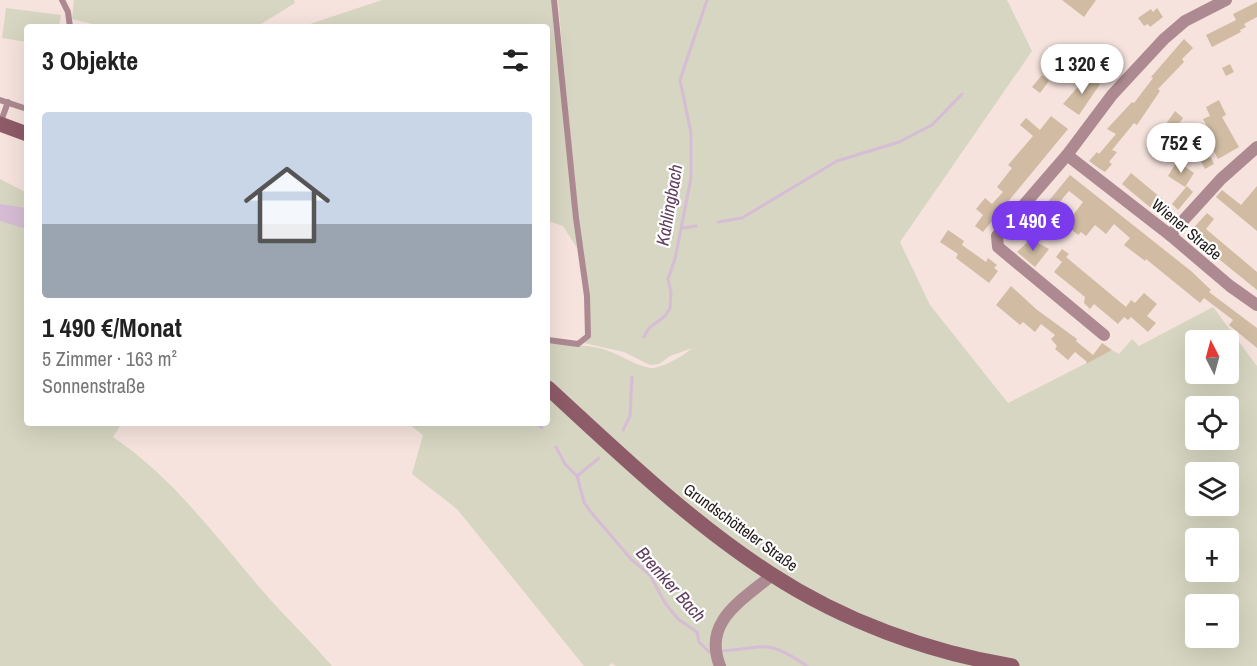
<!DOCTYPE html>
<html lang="de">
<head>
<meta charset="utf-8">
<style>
	body { margin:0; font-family:"Archivo Narrow",sans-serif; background:#f6f6f6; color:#222; height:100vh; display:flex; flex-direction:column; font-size:22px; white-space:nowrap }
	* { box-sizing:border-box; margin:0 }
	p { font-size:20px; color:#767676 }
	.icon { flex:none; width:33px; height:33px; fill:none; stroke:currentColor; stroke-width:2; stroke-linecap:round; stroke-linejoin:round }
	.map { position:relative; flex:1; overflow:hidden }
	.details { position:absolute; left:24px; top:24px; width:526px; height:402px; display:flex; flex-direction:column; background:#fff; border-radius:6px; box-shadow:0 6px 24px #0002 }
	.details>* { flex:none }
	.needle { width:39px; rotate:354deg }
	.buttons { position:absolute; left:1185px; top:330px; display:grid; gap:12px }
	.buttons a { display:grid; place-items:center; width:54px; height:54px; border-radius:6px; background:#fff; box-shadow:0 6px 24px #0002; font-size:30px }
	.price { position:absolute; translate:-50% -51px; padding:0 14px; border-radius:21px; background:#fff; color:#222; font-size:20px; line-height:39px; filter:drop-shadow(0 2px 3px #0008) }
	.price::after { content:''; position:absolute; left:50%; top:36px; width:18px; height:14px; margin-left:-9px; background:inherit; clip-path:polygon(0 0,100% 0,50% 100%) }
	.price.selected { background:#7c3aed; color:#fff }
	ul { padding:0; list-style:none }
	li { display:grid; align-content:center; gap:12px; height:318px; padding:0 18px }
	li span { display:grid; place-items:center; height:186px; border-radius:6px; color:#555 }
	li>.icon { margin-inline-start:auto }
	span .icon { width:108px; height:108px; fill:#fffc; stroke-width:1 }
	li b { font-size:26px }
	h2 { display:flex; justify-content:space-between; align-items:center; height:72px; padding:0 18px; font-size:26px }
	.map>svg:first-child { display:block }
	.green { fill:#d6d6c2; fill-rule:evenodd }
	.water { fill:#d6bdd5 }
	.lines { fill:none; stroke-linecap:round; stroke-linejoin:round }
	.stream { stroke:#d6bdd5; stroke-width:3 }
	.building { fill:#d1bca3 }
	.service { stroke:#ad8991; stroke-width:6 }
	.minor { stroke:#ad8991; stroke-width:12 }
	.secondary { stroke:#8e5b68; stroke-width:15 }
	.labels { text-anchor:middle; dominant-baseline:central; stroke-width:4.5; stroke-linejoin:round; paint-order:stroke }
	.street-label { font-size:16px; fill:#1f1816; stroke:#fff }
	.water-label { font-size:18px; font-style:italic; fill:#603c5f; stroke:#fff }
</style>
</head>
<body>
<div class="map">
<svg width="1257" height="666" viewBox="0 0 1257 666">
	<rect width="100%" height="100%" fill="#f6e3dd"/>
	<!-- green -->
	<g class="green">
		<polygon points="74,0 294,0 295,3 261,24 262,27 105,27 72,19"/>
		<polygon points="382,0 551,0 577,248 563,226 548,221 548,27 301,27"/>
		<path d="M 558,0 L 1007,0 L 1032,51 L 900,242 L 930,305 L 1008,403 L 1112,350 L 1119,354 L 1132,339 L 1139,346 L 1213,307 L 1257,366 L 1257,666 L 616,666 L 611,663 L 609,666 L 584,666 L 457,509 L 412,474 L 423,435 L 407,423 L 548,423 L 548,388 L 677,497 L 548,382 L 548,342 C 566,346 585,344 603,349 C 618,353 635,366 651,368 C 660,369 686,355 692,348 L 670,356 L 659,364 L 650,365 L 624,352 L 584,343 L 588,336 ZM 1196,340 L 1228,340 L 1228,374 L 1196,374 ZM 1196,406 L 1228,406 L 1228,440 L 1196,440 ZM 1196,472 L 1228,472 L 1228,506 L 1196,506 ZM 1196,538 L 1228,538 L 1228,572 L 1196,572 ZM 1196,604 L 1228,604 L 1228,638 L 1196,638 Z"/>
		<polygon points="6,8 61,15 59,27 27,27 27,42 2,38"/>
		<path d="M 0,179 L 27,193 L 27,423 L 122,423 L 113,437 C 172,477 214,534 260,588 C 283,615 309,639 332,666 L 0,666 Z"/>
	</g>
	<!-- water -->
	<polygon class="water" points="0,204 27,208 27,229 0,221"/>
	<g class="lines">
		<!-- stream -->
		<g class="stream">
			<polyline points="718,222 742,218 837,161 899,142 932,125 962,94"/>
			<polyline points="683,228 696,226"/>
			<polyline points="644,337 649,328 665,316 670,308 671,292 668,279 675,259 691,178 691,133 680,80 707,0"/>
			<polyline points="535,423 542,428"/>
			<polyline points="623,430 630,416 632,377"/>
			<polyline points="556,447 565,464 577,476 584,502 590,511 631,559 650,575 665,603 678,619 697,632 699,642 709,652 714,652"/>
			<polyline points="577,476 599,458"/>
			<path d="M 721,651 C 767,648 765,638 807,666"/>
		</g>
	</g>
	<!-- building -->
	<g class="building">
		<polygon points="1062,0 1096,0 1084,17"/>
		<polygon points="1257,2 1257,17 1244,24 1246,27 1240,30 1241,32 1212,47 1206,35 1236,20 1233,14"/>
		<polygon points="1157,8 1163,17 1150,27 1148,24 1144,26 1138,18 1151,9 1153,12"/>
		<polygon points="1184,39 1193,48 1182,59 1184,62 1158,89 1160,91 1137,125 1134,123 1112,150 1117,152 1109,162 1112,164 1105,172 1100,169 1089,161 1097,152 1099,154 1116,134 1107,129 1132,102 1134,103 1153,78 1151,77"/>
		<polygon points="1095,47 1120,61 1110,72 1089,56"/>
		<polygon points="1230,64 1234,72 1226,76 1222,68"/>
		<polygon points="1042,75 1049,81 1040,93 1032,87"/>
		<polygon points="1088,75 1100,84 1079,115 1063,104"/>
		<polygon points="1219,100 1226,115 1222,117 1239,147 1218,159 1208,140 1213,138 1203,119 1210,116 1206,107"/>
		<polygon points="1175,111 1183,118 1177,126 1181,129 1175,137 1168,132 1171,128 1166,124"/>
		<polygon points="1051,116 1068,129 983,232 975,226 983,215 976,209 985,198 992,204 1003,192 997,187 1012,168 1008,165 1033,136 1020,125 1026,118 1040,130"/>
		<polygon points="1210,156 1214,164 1205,169 1201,161"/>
		<polygon points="1177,161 1194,173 1185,187 1168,176"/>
		<polygon points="1131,173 1166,202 1157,213 1122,184"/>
		<polygon points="1070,175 1191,271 1211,290 1209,292 1257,328 1257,348 1229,325 1233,320 1204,298 1200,303 1146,259 1145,261 1124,245 1130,238 1114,224 1106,234 1095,225 1086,236 1081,232 1078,235 1071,229 1073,226 1068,222 1083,202 1069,191 1058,204 1066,211 1053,227 1038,214"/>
		<polygon points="1187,186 1193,192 1178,210 1172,204"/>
		<polygon points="1257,186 1257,231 1216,197 1222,190 1241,205"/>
		<polygon points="1207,213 1214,219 1206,229 1257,272 1257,290 1188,234"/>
		<polygon points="948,230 964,241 962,245 986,262 988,258 997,265 994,268 998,271 989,283 956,258 958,254 940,242"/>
		<polygon points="1031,239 1049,249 1035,267 1017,252"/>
		<polygon points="1062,249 1069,254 1066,257 1126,307 1131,300 1135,303 1144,293 1157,304 1147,316 1156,323 1148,332 1131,317 1128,320 1124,317 1118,324 1094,304 1090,309 1084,303 1085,297 1054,272 1062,262 1056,257"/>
		<polygon points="1011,286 1036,309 1077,339 1076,341 1093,355 1102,343 1112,350 1086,364 1087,362 1075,352 1068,360 1055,349 1057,346 1051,339 1055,335 1041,324 1035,332 1023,322 1020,325 996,305"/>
	</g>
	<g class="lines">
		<!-- service -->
		<g class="service">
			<polyline points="62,0 68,12 70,27"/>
			<polyline points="0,100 27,109"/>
			<polyline points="0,124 8,102"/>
			<polyline points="548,340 578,344 588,336 587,296 576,218 554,0"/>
		</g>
		<!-- minor -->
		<g class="minor">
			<polyline points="1067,155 1170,235 1230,286 1257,305"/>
			<polyline points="1170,235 1221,179 1257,147"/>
			<polyline points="1104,335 998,247 997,236 1067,155 1112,95 1164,39 1185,21 1226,0"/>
			<path d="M 720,666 C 702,621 743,600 772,575"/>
		</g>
		<!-- secondary -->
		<g class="secondary">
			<polyline points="0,124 27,134"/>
			<path d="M 548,388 C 619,453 690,522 771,574 C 843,621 928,652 1012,666"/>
		</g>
	</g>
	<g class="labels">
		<!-- street labels -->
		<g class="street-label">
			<text transform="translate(1187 229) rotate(40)">Wiener Straße</text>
			<text transform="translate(741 527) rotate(36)">Grundschötteler Straße</text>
		</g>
		<!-- water labels -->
		<g class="water-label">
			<text transform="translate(669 205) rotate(-80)">Kahlingbach</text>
			<text transform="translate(671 584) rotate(48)">Bremker Bach</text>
		</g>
	</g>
</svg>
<div class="buttons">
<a><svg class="needle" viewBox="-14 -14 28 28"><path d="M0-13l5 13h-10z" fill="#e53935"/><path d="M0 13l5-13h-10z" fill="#767676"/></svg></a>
<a><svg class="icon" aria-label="locate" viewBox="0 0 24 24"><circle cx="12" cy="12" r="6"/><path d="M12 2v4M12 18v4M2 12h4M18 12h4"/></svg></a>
<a><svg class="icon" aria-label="layers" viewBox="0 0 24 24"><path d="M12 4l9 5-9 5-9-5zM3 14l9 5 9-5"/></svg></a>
<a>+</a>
<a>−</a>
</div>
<b class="price" style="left:1082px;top:95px">1 320 €</b>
<b class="price" style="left:1181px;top:174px">752 €</b>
<b class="price selected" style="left:1033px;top:252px">1 490 €</b>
<section class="details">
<h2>3 Objekte<svg class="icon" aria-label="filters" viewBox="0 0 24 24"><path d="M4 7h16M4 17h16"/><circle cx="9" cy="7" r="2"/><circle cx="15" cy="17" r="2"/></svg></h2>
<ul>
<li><span style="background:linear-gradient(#c9d6e8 60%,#9aa5b1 0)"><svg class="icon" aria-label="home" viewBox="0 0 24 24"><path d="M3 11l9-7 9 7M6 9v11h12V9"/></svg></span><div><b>1 490 €/Monat</b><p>5 Zimmer · 163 m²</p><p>Sonnenstraße</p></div></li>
</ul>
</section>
</div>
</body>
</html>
